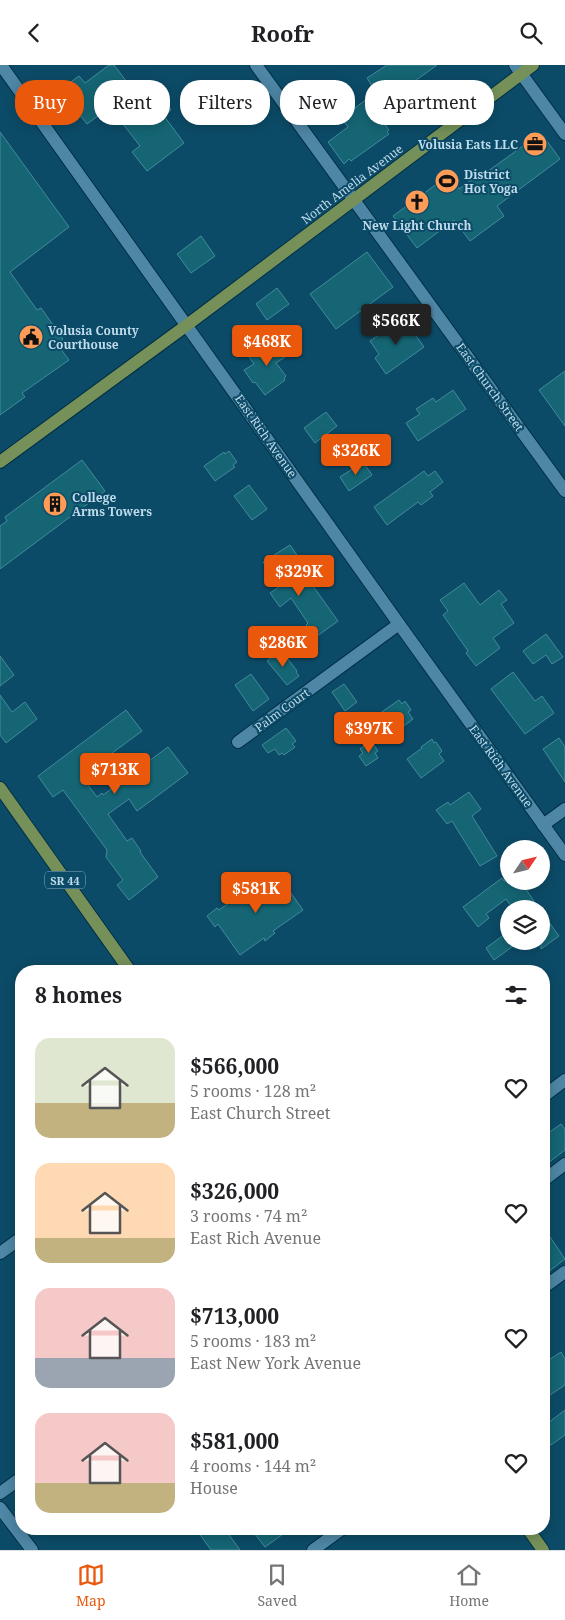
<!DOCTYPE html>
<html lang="en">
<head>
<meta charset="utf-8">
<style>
	body { margin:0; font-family:"Noto Serif",serif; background:#f6f6f6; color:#202124; height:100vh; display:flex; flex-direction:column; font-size:19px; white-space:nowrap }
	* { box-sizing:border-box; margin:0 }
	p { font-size:16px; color:#757577 }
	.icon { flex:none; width:28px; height:28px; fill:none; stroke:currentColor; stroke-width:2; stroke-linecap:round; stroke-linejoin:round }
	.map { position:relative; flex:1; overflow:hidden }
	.panel { position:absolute; left:15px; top:900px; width:535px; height:570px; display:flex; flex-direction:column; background:#fff; border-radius:20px; box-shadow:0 2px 12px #0003 }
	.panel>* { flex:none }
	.banner { position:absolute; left:15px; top:15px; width:535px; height:45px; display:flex; gap:10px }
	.needle { width:32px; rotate:55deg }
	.buttons { position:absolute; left:500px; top:775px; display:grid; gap:10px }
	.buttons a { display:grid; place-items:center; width:50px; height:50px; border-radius:50%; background:#fff; box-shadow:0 2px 12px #0003; font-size:25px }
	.price { position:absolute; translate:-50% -42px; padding:0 11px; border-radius:5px; background:#ea580c; color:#fff; font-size:16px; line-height:32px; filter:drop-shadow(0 1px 2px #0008) }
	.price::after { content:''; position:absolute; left:50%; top:30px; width:15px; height:11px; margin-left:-8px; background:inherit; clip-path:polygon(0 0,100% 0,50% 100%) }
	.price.selected { background:#222; color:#fff }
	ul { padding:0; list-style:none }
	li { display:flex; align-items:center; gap:15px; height:125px; padding:0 20px }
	li span { display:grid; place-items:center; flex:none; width:140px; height:100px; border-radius:15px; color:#555 }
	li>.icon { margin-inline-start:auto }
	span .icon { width:60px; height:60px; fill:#fffc; stroke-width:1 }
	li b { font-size:21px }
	h2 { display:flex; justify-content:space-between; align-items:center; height:60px; padding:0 20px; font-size:21px }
	.chip { padding:0 18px; border-radius:20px; background:#fff; box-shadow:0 2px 12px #0003; font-size:18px; line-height:45px }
	.chip.selected { background:#ea580c; color:#fff }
	header { display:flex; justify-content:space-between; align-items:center; height:65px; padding:0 20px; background:#fff; font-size:22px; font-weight:700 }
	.tab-bar { display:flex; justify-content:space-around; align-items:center; height:70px; border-top:1px solid #e0e0e0; background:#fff; font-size:14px; color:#757577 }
	.tab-bar a { display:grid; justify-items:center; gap:2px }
	.tab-bar .selected { color:#ea580c }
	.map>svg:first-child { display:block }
	.building { fill:#156574; stroke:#438b9b }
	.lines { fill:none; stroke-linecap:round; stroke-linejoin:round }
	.minor-casing { stroke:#002f44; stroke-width:14 }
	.major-casing { stroke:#002f44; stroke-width:14 }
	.minor { stroke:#4e86a5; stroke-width:12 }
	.major { stroke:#759159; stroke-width:12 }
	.labels { text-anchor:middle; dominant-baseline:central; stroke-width:4; stroke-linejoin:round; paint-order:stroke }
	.shield { fill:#0c4b67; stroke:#89b0c4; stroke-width:1 }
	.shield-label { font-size:11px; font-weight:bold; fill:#bfdbec }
	.poi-label { font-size:12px; font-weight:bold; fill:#bfdbec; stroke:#0c4b67; text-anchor:start }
	.street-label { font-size:12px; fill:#bfdbec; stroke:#0c4b67 }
</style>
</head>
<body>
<header><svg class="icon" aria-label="back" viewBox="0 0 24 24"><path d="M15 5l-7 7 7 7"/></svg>Roofr<svg class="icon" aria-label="search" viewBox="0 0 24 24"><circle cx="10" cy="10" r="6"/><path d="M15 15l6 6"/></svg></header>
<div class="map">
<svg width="565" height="1485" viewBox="0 0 565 1485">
	<rect width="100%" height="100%" fill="#0c4b67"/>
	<!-- building -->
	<g class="building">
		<polygon points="109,0 114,0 133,25 87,59 66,32 74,27 68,19 79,11 85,18"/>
		<polygon points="387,0 437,0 404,24 397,16 377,29 367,13"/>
		<polygon points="161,31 171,45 164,51 184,78 147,106 132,87 140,81 123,59"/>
		<polygon points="367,34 389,65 387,67 389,69 351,96 349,94 344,99 328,77 348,62 341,53"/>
		<polygon points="0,67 69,162 10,207 37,245 41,243 63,274 57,279 69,295 22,328 25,332 0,350"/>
		<polygon points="541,68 560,94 497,141 504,151 470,176 454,155 417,183 393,151 449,110 459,124 482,107 484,109"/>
		<polygon points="201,171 215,191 191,208 177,189"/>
		<polygon points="367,187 393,222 336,264 310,229"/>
		<polygon points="277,223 289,239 267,255 256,239"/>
		<polygon points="403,253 424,282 386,309 375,293 379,289 370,276"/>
		<polygon points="276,273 288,290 276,298 286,311 284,313 285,315 265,330 255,317 253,318 244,305 254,299 249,292"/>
		<polygon points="565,306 565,361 539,325"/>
		<polygon points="453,325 466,344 418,376 406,358 420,349 416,344 433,333 436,337"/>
		<polygon points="326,347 337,361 315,378 304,363"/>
		<polygon points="229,386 237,397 233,400 235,402 215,416 204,401 224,387 225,389"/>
		<polygon points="82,395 105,426 0,504 0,461 7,456 5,452"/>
		<polygon points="363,397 372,410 349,426 340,412"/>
		<polygon points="424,406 428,411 435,406 443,417 430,427 433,431 421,440 418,437 387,460 374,442"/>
		<polygon points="249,420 267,444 252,455 234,431"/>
		<polygon points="290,480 299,493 295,496 338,556 292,589 285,579 307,561 306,560 308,558 291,533 280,542 270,528 279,522 263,497"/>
		<polygon points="464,518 480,540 499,525 507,535 501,539 514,558 493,573 500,583 476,601 466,588 468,586 443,550 448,546 440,535"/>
		<polygon points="546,569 563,592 552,599 546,590 533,599 523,586"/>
		<polygon points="281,585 297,606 296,607 299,611 287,620 267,596"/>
		<polygon points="0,591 14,610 0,621"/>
		<polygon points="513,607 535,636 542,631 554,648 525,669 491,624"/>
		<polygon points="251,609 269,634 253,646 235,620"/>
		<polygon points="344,619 357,637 345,646 332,627"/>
		<polygon points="0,630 12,647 25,637 37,654 6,678 0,670"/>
		<polygon points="399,635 402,639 405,636 411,645 408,647 413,654 396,667 393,663 375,676 366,663 378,654 376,651"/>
		<polygon points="126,645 142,666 81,711 97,732 102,728 103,730 168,682 188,708 137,746 129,734 108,749 127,776 132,773 141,786 140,787 158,812 129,835 117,820 123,815 106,792 107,785 63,725 53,732 38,711"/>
		<polygon points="286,663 296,676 292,679 295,682 284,690 282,688 279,690 275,684 268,688 262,680"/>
		<polygon points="559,673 565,682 565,717 543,684"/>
		<polygon points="432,674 434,678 436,677 442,686 439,689 444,696 421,713 407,694 422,683 421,682"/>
		<polygon points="371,676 378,686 375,688 378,693 366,701 359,691 363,688 360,684"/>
		<polygon points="469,727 481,744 472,751 497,791 480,801 452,756 447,759 436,745 448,737 450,740"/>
		<polygon points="276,807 303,845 273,866 275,868 265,876 264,873 240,890 218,859 215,862 207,851 217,843 219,845 246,826 247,828"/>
		<polygon points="502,813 504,816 520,816 534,836 524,844 513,844 506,834 486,849 489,853 478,862 463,842"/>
		<polygon points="541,846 559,871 541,884"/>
		<polygon points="509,866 509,876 520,876 494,895 486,883"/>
		<polygon points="561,1059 565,1064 565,1085 544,1101 544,1071"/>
		<polygon points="544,1163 565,1194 544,1210"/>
		<polygon points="561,1287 565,1294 565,1320 544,1334 544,1298"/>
		<polygon points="565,1345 565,1370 551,1380 544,1370 544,1361"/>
		<polygon points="196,1464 225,1464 240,1485 211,1485"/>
		<polygon points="251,1464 290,1464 265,1482"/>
	</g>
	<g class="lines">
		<defs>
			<g id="minor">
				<polyline points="1,0 399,559 565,790"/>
				<polyline points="256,0 565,426"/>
				<polyline points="515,0 565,69"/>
				<polyline points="238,677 399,559"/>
				<polyline points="543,760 565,744"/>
				<polyline points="544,1031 565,1015"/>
				<polyline points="544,1115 565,1099"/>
				<polyline points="0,1188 21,1173"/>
				<polyline points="544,1222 565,1207"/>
				<polyline points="0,1428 21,1413"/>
				<polyline points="0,1443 32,1485"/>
				<polyline points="313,1485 342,1464"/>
			</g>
			<g id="major">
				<polyline points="0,397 187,260 533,0"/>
				<polyline points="0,723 130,906"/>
				<polyline points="528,1464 543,1485"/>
			</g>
		</defs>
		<!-- minor casing -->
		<use href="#minor" class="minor-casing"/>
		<!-- major casing -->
		<use href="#major" class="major-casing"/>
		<!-- minor -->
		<use href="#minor" class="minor"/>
		<!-- major -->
		<use href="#major" class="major"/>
	</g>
	<!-- icons -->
	<defs>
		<symbol id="office-disc" viewBox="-11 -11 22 22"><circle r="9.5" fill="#fe9c57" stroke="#0c4b67"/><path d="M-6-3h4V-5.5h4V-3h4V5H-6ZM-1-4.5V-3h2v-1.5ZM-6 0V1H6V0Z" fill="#111"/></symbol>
		<symbol id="stadium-disc" viewBox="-11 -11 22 22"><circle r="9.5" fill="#fe9c57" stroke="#0c4b67"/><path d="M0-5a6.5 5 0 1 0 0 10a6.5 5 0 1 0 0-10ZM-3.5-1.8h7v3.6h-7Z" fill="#111"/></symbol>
		<symbol id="church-disc" viewBox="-11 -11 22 22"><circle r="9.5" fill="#fe9c57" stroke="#0c4b67"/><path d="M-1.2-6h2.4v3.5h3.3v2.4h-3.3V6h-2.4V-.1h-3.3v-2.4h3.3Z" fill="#111"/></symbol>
		<symbol id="civic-disc" viewBox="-11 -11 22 22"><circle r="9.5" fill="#fe9c57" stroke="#0c4b67"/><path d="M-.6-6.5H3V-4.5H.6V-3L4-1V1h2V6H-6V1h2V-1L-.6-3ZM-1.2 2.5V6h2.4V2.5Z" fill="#111"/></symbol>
		<symbol id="building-disc" viewBox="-11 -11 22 22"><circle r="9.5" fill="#fe9c57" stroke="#0c4b67"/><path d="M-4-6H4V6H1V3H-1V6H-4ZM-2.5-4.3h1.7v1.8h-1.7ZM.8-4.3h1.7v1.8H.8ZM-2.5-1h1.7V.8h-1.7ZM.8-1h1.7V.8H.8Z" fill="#111"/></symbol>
	</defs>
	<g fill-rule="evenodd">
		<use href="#office-disc" x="521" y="65" width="28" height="28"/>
		<use href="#stadium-disc" x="433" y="102" width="28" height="28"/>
		<use href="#church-disc" x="403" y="123" width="28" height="28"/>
		<use href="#civic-disc" x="17" y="258" width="28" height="28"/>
		<use href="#building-disc" x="41" y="425" width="28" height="28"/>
	</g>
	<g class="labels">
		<!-- shield labels -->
		<rect class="shield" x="45" y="806.5" width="40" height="17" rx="4"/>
		<g class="shield-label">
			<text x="65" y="815">SR 44</text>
		</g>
		<!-- poi labels -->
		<g class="poi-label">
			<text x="518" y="79" text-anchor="end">Volusia Eats LLC</text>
			<text x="464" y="109">District<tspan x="464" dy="14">Hot Yoga</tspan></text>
			<text x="417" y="160" text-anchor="middle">New Light Church</text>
			<text x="48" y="265">Volusia County<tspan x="48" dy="14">Courthouse</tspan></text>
			<text x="72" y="432">College<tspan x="72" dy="14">Arms Towers</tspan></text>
		</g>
		<!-- street labels -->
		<g class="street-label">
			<text transform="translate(352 119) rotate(-37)">North Amelia Avenue</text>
			<text transform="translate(490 322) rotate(54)">East Church Street</text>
			<text transform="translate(266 371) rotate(55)">East Rich Avenue</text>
			<text transform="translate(282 645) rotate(-36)">Palm Court</text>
			<text transform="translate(501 701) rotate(54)">East Rich Avenue</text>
		</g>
	</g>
</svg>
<div class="buttons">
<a><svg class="needle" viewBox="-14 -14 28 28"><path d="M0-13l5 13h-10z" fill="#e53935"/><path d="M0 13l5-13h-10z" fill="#757577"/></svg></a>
<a><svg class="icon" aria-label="layers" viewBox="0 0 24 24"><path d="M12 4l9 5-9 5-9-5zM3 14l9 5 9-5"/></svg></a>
</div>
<b class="price selected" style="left:396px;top:281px">$566K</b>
<b class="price" style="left:267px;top:302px">$468K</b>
<b class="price" style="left:356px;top:411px">$326K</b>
<b class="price" style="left:299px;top:532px">$329K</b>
<b class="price" style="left:283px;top:603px">$286K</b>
<b class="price" style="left:369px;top:689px">$397K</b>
<b class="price" style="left:115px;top:730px">$713K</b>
<b class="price" style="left:256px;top:849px">$581K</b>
<div class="banner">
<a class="chip selected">Buy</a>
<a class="chip">Rent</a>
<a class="chip">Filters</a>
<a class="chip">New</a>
<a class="chip">Apartment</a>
</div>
<section class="panel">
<h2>8 homes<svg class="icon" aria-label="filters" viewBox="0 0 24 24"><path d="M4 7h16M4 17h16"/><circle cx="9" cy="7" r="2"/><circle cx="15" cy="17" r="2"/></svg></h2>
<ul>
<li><span style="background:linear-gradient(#dfe7d0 65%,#c2b280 0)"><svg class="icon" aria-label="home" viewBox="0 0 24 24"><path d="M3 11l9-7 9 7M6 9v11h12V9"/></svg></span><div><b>$566,000</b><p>5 rooms · 128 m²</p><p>East Church Street</p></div><svg class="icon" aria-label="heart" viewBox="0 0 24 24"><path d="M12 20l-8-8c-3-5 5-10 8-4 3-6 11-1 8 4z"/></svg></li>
<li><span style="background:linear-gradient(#ffd9b3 75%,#c2b280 0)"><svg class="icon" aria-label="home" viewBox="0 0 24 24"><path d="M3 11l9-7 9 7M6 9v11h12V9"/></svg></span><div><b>$326,000</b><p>3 rooms · 74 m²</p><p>East Rich Avenue</p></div><svg class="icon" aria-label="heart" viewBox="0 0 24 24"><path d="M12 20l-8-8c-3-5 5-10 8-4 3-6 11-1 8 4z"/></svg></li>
<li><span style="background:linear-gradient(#f6c9c9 70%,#9aa5b1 0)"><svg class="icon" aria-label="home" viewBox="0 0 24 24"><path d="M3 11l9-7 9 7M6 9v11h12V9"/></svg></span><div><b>$713,000</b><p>5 rooms · 183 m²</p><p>East New York Avenue</p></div><svg class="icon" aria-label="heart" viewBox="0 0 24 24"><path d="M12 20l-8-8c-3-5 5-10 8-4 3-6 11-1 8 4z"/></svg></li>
<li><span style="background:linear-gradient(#f6c9c9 70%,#c2b280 0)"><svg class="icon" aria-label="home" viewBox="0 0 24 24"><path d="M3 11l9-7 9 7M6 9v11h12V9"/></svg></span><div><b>$581,000</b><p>4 rooms · 144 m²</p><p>House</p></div><svg class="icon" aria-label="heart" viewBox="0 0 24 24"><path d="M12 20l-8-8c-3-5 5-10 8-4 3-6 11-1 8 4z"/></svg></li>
</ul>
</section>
</div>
<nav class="tab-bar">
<a class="selected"><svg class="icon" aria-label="map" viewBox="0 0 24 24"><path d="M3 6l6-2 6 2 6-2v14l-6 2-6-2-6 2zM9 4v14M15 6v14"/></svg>Map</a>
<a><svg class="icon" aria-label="saved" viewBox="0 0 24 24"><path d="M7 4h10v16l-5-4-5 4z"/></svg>Saved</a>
<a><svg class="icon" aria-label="home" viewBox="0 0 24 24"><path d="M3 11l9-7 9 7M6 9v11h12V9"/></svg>Home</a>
</nav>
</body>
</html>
